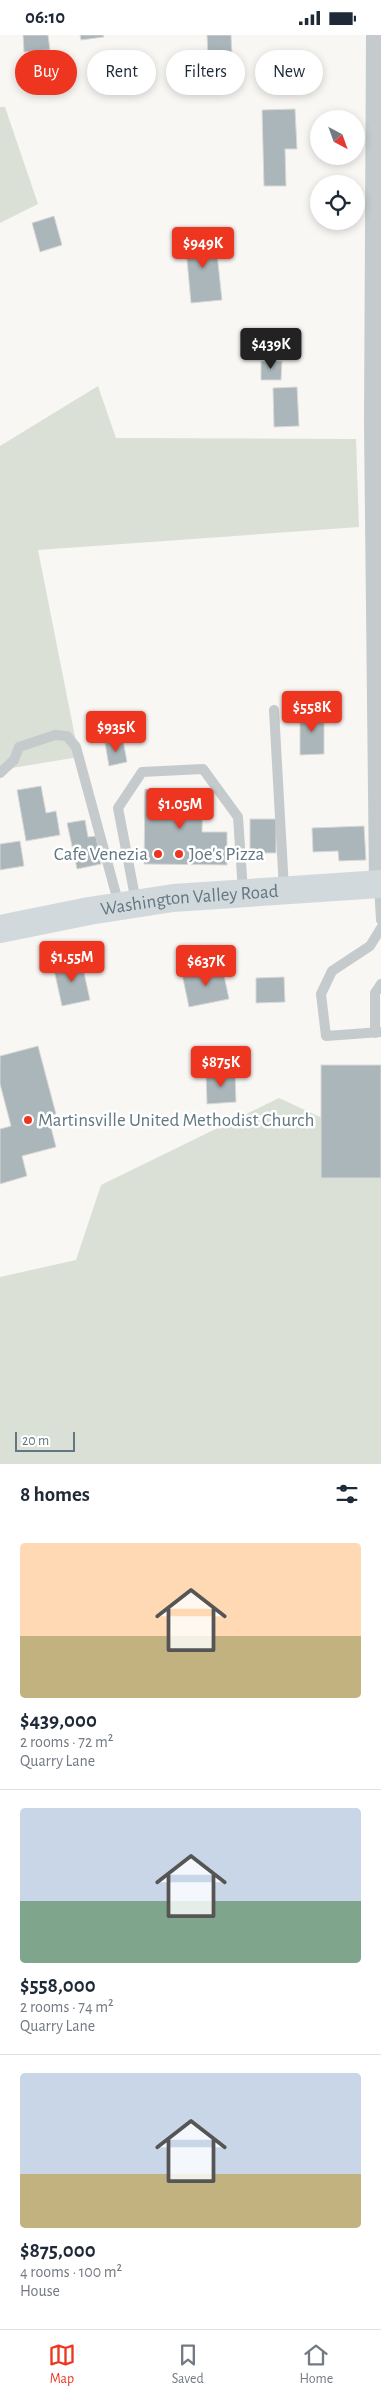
<!DOCTYPE html>
<html lang="en">
<head>
<meta charset="utf-8">
<style>
	body { margin:0; font-family:"Alegreya Sans",sans-serif; background:#f6f6f7; color:#1f2937; height:100vh; display:flex; flex-direction:column; font-size:19px; white-space:nowrap }
	* { box-sizing:border-box; margin:0 }
	p { font-size:16px; color:#747a83 }
	.icon { flex:none; width:28px; height:28px; fill:none; stroke:currentColor; stroke-width:2; stroke-linecap:round; stroke-linejoin:round }
	.map { position:relative; height:1429px; overflow:hidden }
	.side { display:flex; flex-direction:column; background:#fff; flex:1 }
	.side>* { flex:none }
	.banner { position:absolute; left:15px; top:15px; width:351px; height:45px; display:flex; gap:10px }
	.needle { width:32px; rotate:139deg }
	.tools { position:absolute; left:310px; top:75px; display:grid; gap:10px }
	.tools a { display:grid; place-items:center; width:55px; height:55px; border-radius:50%; background:#fff; box-shadow:0 2px 8px #0003; font-size:25px }
	.scale { position:absolute; left:15px; bottom:12px; width:60px; box-sizing:border-box; padding-left:5px; border:2px solid #617781; border-top:0; font-size:14px; line-height:18px; white-space:nowrap; color:#617781; -webkit-text-stroke:4px #fff; paint-order:stroke }
	.price { position:absolute; translate:-50% -42px; padding:0 11px; border-radius:5px; background:#ed351f; color:#fff; font-size:16px; line-height:32px; filter:drop-shadow(0 1px 2px #0008) }
	.price::after { content:''; position:absolute; left:50%; top:30px; width:15px; height:11px; margin-left:-8px; background:inherit; clip-path:polygon(0 0,100% 0,50% 100%) }
	.price.active { background:#222; color:#fff }
	ul { padding:0; list-style:none }
	li { display:grid; align-content:center; gap:10px; height:265px; padding:0 20px }
	li+li { border-top:1px solid #e0e1e3 }
	li span { display:grid; place-items:center; height:155px; border-radius:5px; color:#555 }
	li>.icon { margin-inline-start:auto }
	span .icon { width:90px; height:90px; fill:#fffc; stroke-width:1 }
	li b { font-size:21px }
	h2 { display:flex; justify-content:space-between; align-items:center; height:60px; padding:0 20px; font-size:21px }
	.pill { padding:0 18px; border-radius:22px; background:#fff; box-shadow:0 2px 8px #0003; font-size:18px; line-height:45px }
	.pill.active { background:#ed351f; color:#fff }
	.status { display:flex; justify-content:space-between; align-items:center; height:35px; padding:0 25px; background:#fff; direction:ltr }
	.status svg { height:14px; fill:currentColor }
	.dock { display:flex; justify-content:space-around; align-items:center; height:70px; border-top:1px solid #e0e1e3; background:#fff; font-size:14px; color:#747a83 }
	.dock a { display:grid; justify-items:center; gap:2px }
	.dock .active { color:#ed351f }
	.map>svg:first-child { display:block }
	.green { fill:#dae0d5 }
	.building { fill:#abb6ba; stroke:#d9d9d7 }
	.lines { fill:none; stroke-linecap:round; stroke-linejoin:round }
	.lane { stroke:#c5cacc; stroke-width:10 }
	.street { stroke:#c5cacc; stroke-width:20 }
	.secondary { stroke:#d2d9dc; stroke-width:28 }
	.poi-dot { fill:#ed351f; stroke:#fff; stroke-width:2 }
	.labels { text-anchor:middle; dominant-baseline:central; stroke-width:5; stroke-linejoin:round; paint-order:stroke }
	.poi-label { font-size:19px; fill:#617781; stroke:#fff; text-anchor:start }
	.street-label { font-size:19px; fill:#617781; stroke:#fff }
</style>
</head>
<body>
<div class="status"><b>06:10</b><svg viewBox="0 0 49 12"><path d="M0 12V9h3v3zM5 12V6h3v6zM10 12V3h3v9zM15 12V0h3v12zM26 1h20v11H26zM47 4h2v5h-2z"/></svg></div>
<div class="map">
<svg width="381" height="1429" viewBox="0 0 381 1429">
	<rect width="100%" height="100%" fill="#f8f7f4"/>
	<!-- green -->
	<g class="green">
		<polygon points="0,72 5,72 38,169 0,188"/>
		<polygon points="98,351 116,403 356,404 359,492 38,515 79,722 0,735 0,411"/>
		<polygon points="279,1063 381,1110 381,1429 0,1429 0,1242 76,1225 101,1150"/>
	</g>
	<!-- building -->
	<g class="building">
		<polygon points="23,0 48,0 50,15 24,17"/>
		<polygon points="80,0 103,0 104,2 81,5"/>
		<polygon points="207,0 231,0 232,21 208,23"/>
		<polygon points="295,74 297,114 285,114 286,151 264,151 262,75"/>
		<polygon points="54,181 62,210 40,217 32,188"/>
		<polygon points="215,200 222,265 191,268 185,203"/>
		<polygon points="261,326 282,326 281,345 261,345"/>
		<polygon points="297,352 299,391 274,392 273,353"/>
		<polygon points="324,676 324,719 300,720 300,677"/>
		<polygon points="123,705 127,727 109,731 105,708"/>
		<polygon points="41,751 46,778 56,776 60,800 26,806 17,755"/>
		<polygon points="145,754 203,755 202,797 227,797 227,830 144,829"/>
		<rect x="250" y="784" width="26" height="34"/>
		<polygon points="85,785 88,802 96,801 101,829 77,834 67,788"/>
		<polygon points="364,791 366,825 339,826 338,816 313,817 312,793"/>
		<polygon points="20,806 24,831 0,835 0,809"/>
		<polygon points="81,924 90,965 62,971 53,930"/>
		<polygon points="222,931 229,964 189,972 182,939"/>
		<polygon points="284,942 285,967 256,968 256,943"/>
		<polygon points="38,1011 56,1079 48,1081 56,1112 22,1121 27,1141 0,1149 0,1094 11,1091 0,1049 0,1021"/>
		<rect x="321" y="1030" width="60" height="113"/>
		<polygon points="235,1037 236,1067 207,1069 206,1038"/>
	</g>
	<g class="lines">
		<!-- lane -->
		<g class="lane">
			<polyline points="274,675 284,854"/>
			<polyline points="0,738 14,725 19,712 55,700 67,701 76,712 119,870"/>
			<polyline points="379,850 381,885"/>
			<polyline points="136,867 118,773 142,737 203,734 238,782 243,857"/>
			<polyline points="381,893 370,911 332,936 321,959 326,1001 381,997"/>
			<polyline points="375,998 375,958 381,949"/>
		</g>
		<!-- street -->
		<polyline class="street" points="376,0 374,389 379,849"/>
		<!-- secondary -->
		<path class="secondary" id="s1" d="M 0,894 L 89,876 L 173,863 L 381,849"/>
	</g>
	<!-- markers -->
	<g class="poi-dot">
		<circle cx="158" cy="819" r="5"/>
		<circle cx="179" cy="819" r="5"/>
		<circle cx="28" cy="1085" r="5"/>
	</g>
	<g class="labels">
		<!-- poi labels -->
		<g class="poi-label">
			<text x="148" y="819" text-anchor="end">Cafe Venezia</text>
			<text x="189" y="819">Joe's Pizza</text>
			<text x="38" y="1085">Martinsville United Methodist Church</text>
		</g>
		<!-- street labels -->
		<g class="street-label">
			<text stroke="none"><textPath href="#s1" startOffset="192">Washington Valley Road</textPath></text>
		</g>
	</g>
</svg>
<div class="tools">
<a><svg class="needle" viewBox="-14 -14 28 28"><path d="M0-13l5 13h-10z" fill="#e53935"/><path d="M0 13l5-13h-10z" fill="#747a83"/></svg></a>
<a><svg class="icon" aria-label="locate" viewBox="0 0 24 24"><circle cx="12" cy="12" r="6"/><path d="M12 2v4M12 18v4M2 12h4M18 12h4"/></svg></a>
</div>
<div class="scale">20 m</div>
<b class="price" style="left:203px;top:234px">$949K</b>
<b class="price active" style="left:271px;top:335px">$439K</b>
<b class="price" style="left:312px;top:698px">$558K</b>
<b class="price" style="left:116px;top:718px">$935K</b>
<b class="price" style="left:180px;top:795px">$1.05M</b>
<b class="price" style="left:72px;top:948px">$1.55M</b>
<b class="price" style="left:206px;top:952px">$637K</b>
<b class="price" style="left:221px;top:1053px">$875K</b>
<div class="banner">
<a class="pill active">Buy</a>
<a class="pill">Rent</a>
<a class="pill">Filters</a>
<a class="pill">New</a>
</div>
</div>
<section class="side">
<h2>8 homes<svg class="icon" aria-label="filters" viewBox="0 0 24 24"><path d="M4 7h16M4 17h16"/><circle cx="9" cy="7" r="2"/><circle cx="15" cy="17" r="2"/></svg></h2>
<ul>
<li><span style="background:linear-gradient(#ffd9b3 60%,#c2b280 0)"><svg class="icon" aria-label="home" viewBox="0 0 24 24"><path d="M3 11l9-7 9 7M6 9v11h12V9"/></svg></span><div><b>$439,000</b><p>2 rooms · 72 m²</p><p>Quarry Lane</p></div></li>
<li><span style="background:linear-gradient(#c9d6e8 60%,#7fa58c 0)"><svg class="icon" aria-label="home" viewBox="0 0 24 24"><path d="M3 11l9-7 9 7M6 9v11h12V9"/></svg></span><div><b>$558,000</b><p>2 rooms · 74 m²</p><p>Quarry Lane</p></div></li>
<li><span style="background:linear-gradient(#c9d6e8 65%,#c2b280 0)"><svg class="icon" aria-label="home" viewBox="0 0 24 24"><path d="M3 11l9-7 9 7M6 9v11h12V9"/></svg></span><div><b>$875,000</b><p>4 rooms · 100 m²</p><p>House</p></div></li>
</ul>
</section>
<nav class="dock">
<a class="active"><svg class="icon" aria-label="map" viewBox="0 0 24 24"><path d="M3 6l6-2 6 2 6-2v14l-6 2-6-2-6 2zM9 4v14M15 6v14"/></svg>Map</a>
<a><svg class="icon" aria-label="saved" viewBox="0 0 24 24"><path d="M7 4h10v16l-5-4-5 4z"/></svg>Saved</a>
<a><svg class="icon" aria-label="home" viewBox="0 0 24 24"><path d="M3 11l9-7 9 7M6 9v11h12V9"/></svg>Home</a>
</nav>
</body>
</html>
